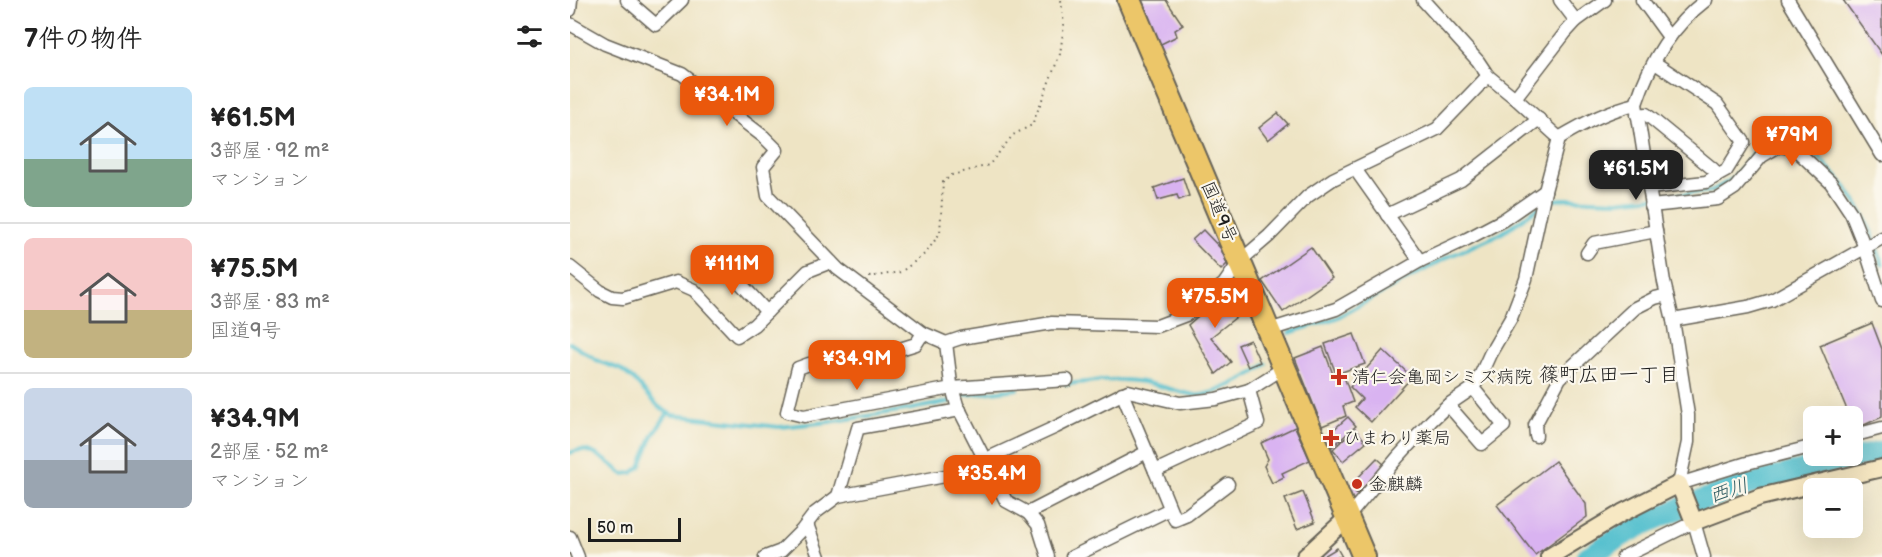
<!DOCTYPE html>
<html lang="ja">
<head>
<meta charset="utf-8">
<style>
	body { margin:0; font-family:"Balsamiq Sans","Klee One",sans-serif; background:#f2f2f2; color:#222; height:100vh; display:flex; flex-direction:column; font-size:22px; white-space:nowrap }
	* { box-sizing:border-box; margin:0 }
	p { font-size:20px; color:#767676 }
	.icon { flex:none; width:33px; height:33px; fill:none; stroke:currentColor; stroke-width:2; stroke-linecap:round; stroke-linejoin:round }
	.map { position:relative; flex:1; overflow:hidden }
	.side { display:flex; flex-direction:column; background:#fff; width:570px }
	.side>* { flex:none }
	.buttons { position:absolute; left:1233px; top:406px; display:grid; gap:12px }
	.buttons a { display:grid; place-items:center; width:60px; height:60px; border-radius:9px; background:#fff; box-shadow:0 6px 24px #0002; font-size:30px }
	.scale { position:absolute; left:18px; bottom:15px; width:93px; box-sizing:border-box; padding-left:6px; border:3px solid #1c1c1c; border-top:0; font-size:16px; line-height:21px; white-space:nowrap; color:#1c1c1c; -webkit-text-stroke:4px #fbf7ec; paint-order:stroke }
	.price { position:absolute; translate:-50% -51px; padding:0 14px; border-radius:12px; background:#ea580c; color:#fff; font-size:20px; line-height:39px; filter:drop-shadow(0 2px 3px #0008) }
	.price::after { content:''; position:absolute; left:50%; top:36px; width:18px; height:14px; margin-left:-9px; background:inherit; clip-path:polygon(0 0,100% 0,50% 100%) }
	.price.on { background:#222; color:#fff }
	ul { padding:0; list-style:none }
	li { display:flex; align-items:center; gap:18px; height:150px; padding:0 24px }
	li+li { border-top:2px solid #e0e0e0 }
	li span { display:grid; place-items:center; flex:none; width:168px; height:120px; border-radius:9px; color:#555 }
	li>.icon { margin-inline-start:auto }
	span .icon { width:72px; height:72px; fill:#fffc; stroke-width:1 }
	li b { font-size:26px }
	h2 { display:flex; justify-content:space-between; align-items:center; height:72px; padding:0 24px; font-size:26px }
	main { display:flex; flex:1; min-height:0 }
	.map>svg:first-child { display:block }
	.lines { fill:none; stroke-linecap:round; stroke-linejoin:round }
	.stream { stroke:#53bfce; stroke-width:4 }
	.river { stroke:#53bfce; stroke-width:22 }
	.building { fill:#d9b3f1 }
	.street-casing { stroke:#666257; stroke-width:15 }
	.secondary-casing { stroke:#666257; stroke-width:20 }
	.highway-casing { stroke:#666257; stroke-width:26 }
	.path { stroke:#666257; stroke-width:2; stroke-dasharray:1.5 4.5; stroke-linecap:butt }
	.street { stroke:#fff; stroke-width:12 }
	.secondary { stroke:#f7e8c3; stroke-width:16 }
	.highway { stroke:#ecc669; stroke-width:22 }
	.poi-dot { fill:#c8321e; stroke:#fbf7ec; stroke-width:2 }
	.labels { text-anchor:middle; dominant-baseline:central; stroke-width:4.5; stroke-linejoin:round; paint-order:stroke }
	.street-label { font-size:18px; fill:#1c1c1c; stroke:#fbf7ec }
	.poi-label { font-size:18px; fill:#1c1c1c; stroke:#fbf7ec; text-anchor:start }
	.neighbourhood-label { font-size:20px; fill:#1c1c1c; stroke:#fbf7ec }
	.water-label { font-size:20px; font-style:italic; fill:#325d63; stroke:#fbf7ec }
</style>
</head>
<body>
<main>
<section class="side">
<h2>7件の物件<svg class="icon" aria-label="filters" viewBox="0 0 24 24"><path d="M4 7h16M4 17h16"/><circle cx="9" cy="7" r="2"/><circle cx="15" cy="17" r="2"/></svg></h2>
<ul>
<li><span style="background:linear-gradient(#bfe0f5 60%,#7fa58c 0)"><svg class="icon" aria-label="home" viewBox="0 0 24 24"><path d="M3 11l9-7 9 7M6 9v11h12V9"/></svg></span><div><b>¥61.5M</b><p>3部屋 · 92 m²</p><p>マンション</p></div></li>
<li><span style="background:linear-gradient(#f6c9c9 60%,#c2b280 0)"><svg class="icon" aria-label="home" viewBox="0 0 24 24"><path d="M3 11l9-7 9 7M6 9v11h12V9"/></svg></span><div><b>¥75.5M</b><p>3部屋 · 83 m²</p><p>国道9号</p></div></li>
<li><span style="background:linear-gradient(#c9d6e8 60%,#9aa5b1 0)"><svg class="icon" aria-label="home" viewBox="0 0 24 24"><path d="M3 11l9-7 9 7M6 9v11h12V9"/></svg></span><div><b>¥34.9M</b><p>2部屋 · 52 m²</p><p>マンション</p></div></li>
</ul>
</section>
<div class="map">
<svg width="1312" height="557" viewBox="0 0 1312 557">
	<rect width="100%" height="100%" fill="#fbf7ec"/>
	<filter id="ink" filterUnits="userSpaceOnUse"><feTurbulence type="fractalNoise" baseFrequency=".0167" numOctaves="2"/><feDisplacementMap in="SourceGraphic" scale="12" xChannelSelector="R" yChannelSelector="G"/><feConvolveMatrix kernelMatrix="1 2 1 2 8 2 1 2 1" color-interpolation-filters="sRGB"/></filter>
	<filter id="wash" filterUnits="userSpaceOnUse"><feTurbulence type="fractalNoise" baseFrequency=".008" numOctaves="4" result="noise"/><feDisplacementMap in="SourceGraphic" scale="24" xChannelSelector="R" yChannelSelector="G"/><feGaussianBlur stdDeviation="1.35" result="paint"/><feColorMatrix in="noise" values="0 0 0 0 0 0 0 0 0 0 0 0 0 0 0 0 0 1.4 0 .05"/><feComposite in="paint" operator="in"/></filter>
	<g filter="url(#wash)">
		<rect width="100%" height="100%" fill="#eee4c4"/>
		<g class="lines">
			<!-- stream -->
			<g class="stream">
				<polyline points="976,204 983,200 995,199 1047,201 1142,191 1162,179 1189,146 1200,138 1217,134 1234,141 1276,187 1293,214 1301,231 1312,264"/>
				<polyline points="719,333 766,318 878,257 932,233 969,207"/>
				<polyline points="0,343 30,362 50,369 63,379 89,407 102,415 209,427 259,422 342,409 378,402 396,395 447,389"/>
				<path d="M 496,384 C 519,382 543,378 566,381 C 586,383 605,392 625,395 C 641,397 684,375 696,364"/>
				<path d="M 0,453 C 19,443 39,463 53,474 L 62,473 L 70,467 L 83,435 L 98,413"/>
			</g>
			<!-- river -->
			<path class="river" d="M 1017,557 C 1035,546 1053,534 1072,525 C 1148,489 1230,470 1312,452"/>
		</g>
		<g id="blocks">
			<!-- building -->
			<g class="building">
				<polygon points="563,0 596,0 613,25 605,30 607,36 583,48"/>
				<polygon points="1273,0 1312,0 1312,55"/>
				<polygon points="708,113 718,124 698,140 689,128"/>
				<polygon points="613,178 619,196 609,200 607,195 588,200 584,188"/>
				<polygon points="633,230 653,251 658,263 651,270 622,240"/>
				<polygon points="741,247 762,278 713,312 692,281"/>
				<polygon points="659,289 670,314 641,337 661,362 646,374 618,325"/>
				<polygon points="1302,323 1312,349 1312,417 1285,429 1282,417 1280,417 1250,345"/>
				<polygon points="784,334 795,364 766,374 755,344"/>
				<polygon points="680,340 690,362 678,367 668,345"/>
				<polygon points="753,347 764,377 773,374 783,402 773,406 776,416 752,426 725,358"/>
				<polygon points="813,350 842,377 801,422 785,407 792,399 780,387"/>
				<polygon points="778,417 786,426 762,447 754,438"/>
				<polygon points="725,427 740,460 712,473 714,477 702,483 694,466 698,459 691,443"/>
				<polygon points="785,429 796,442 773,461 763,449"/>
				<polygon points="807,458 815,465 787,494 780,486"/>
				<polygon points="985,461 1016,504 1017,517 965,555 927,505"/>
				<polygon points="733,492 745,522 727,529 715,499"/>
				<polygon points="767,548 772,557 752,557"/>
			</g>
		</g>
	</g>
	<g filter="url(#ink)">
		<use href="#blocks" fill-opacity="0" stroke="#666257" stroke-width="1.5"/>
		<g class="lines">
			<defs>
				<g id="street">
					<polyline points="57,0 86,25 112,0"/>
					<polyline points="853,0 908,61 918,76 945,98 989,138"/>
					<polyline points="1072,0 1099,37"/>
					<path d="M 1136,0 C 1102,26 1079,64 1066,104 L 1094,282 L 1103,320 L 1118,415 L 1118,442 L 1109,484 L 1177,463 L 1244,446"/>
					<polyline points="1218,0 1312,155"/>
					<polyline points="0,10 1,0"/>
					<polyline points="1006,21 1035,0"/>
					<polyline points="0,24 35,44 112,74 194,137 207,150 193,167 198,196 268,269 353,333 376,343 391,338 482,323 587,326 616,315 654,284 670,261 699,236 738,196 763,179 867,129 918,76"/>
					<polyline points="945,98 995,33 1006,21 990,0"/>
					<polyline points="1067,115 1076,114 1143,169 1147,176"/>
					<polyline points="785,169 850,261"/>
					<polyline points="1079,188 1136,182 1156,171 1174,142 1147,104 1085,63"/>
					<polyline points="1081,206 1148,199 1165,188 1192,156 1209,146 1224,148 1261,183 1281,213 1295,248 1312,301"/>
					<polyline points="817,215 891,180 969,119"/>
					<polyline points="1017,253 1024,243 1086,231"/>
					<polyline points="149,260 197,312"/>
					<polyline points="0,267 30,291 42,297 53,298 106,282 124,290 167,336 184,325 238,271 261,262"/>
					<polyline points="1103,320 1178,307 1202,300 1312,238"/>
					<polyline points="699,330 766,309 850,261 897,239 933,220 975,191"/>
					<polyline points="353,333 346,344 330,349 289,350 263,362 239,364 228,368 217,412 234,416 382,388 497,380"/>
					<polyline points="376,343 381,384 387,405 436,501 458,513 468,525 478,557"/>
					<polyline points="552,393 577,452"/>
					<polyline points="878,405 912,444 934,426 903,388"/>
					<polyline points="966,436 965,425 990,378 1065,308 1085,298 1097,295"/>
					<polyline points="1282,436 1312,428"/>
					<polyline points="414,460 486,427 558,391 610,403 646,399 679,390"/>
					<polyline points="585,471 605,520 617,515 658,484"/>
					<polyline points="268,496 288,428 390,410"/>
					<polyline points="458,513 577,452 585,471 688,423 679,390 715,367"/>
					<path d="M 777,518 L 828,457 L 861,421 L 878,405 L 903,388 L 910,376 L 920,354 L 941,318 L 956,279 L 975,191 L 989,138 C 1012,124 1040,110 1066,104"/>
					<polyline points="237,524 249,557"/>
					<polyline points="0,537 8,557"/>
					<polyline points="195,557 211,551 232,530 245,513 268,496 418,468"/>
					<polyline points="502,557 600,509"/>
					<polyline points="1053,557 1124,522 1134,557"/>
				</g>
				<g id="secondary">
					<polyline points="735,557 777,518"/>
					<polyline points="979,557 1052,513 1109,484 1124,522 1190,497 1312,468"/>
				</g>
				<polyline id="highway" points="559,0 794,557"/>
			</defs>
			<!-- street casing -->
			<use href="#street" class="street-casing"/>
			<!-- secondary casing -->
			<use href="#secondary" class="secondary-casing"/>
			<!-- highway casing -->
			<use href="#highway" class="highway-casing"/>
			<!-- path -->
			<polyline class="path" points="299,277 331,272 356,253 370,233 373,182 382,175 419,165 443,135 462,125 490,54 494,25 491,0"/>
			<!-- street -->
			<use href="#street" class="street"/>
			<!-- secondary -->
			<use href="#secondary" class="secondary"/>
			<!-- highway -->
			<use href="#highway" class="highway"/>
		</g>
	</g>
	<!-- markers -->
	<g class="poi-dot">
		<path d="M766 368h6v6h6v6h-6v6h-6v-6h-6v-6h6z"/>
		<path d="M758 429h6v6h6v6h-6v6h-6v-6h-6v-6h6z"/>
		<circle cx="787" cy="484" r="6"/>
	</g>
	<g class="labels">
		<!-- street labels -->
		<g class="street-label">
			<text transform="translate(649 212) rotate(67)">国道9号</text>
		</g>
		<!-- poi labels -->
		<g class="poi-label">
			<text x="782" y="377">清仁会亀岡シミズ病院</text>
			<text x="773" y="438">ひまわり薬局</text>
			<text x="799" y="484">金麒麟</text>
		</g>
		<!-- neighbourhood labels -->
		<g class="neighbourhood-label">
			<text x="1039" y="375">篠町広田一丁目</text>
		</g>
		<!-- water labels -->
		<g class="water-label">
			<text transform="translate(1159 491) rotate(-18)">西川</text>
		</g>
	</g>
</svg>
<div class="buttons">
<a>+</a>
<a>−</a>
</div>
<div class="scale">50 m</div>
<b class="price" style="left:157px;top:127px">¥34.1M</b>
<b class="price" style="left:1222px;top:167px">¥79M</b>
<b class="price on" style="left:1066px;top:201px">¥61.5M</b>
<b class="price" style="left:162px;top:296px">¥111M</b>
<b class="price" style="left:645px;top:329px">¥75.5M</b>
<b class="price" style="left:287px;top:391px">¥34.9M</b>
<b class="price" style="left:422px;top:506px">¥35.4M</b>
</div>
</main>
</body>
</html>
